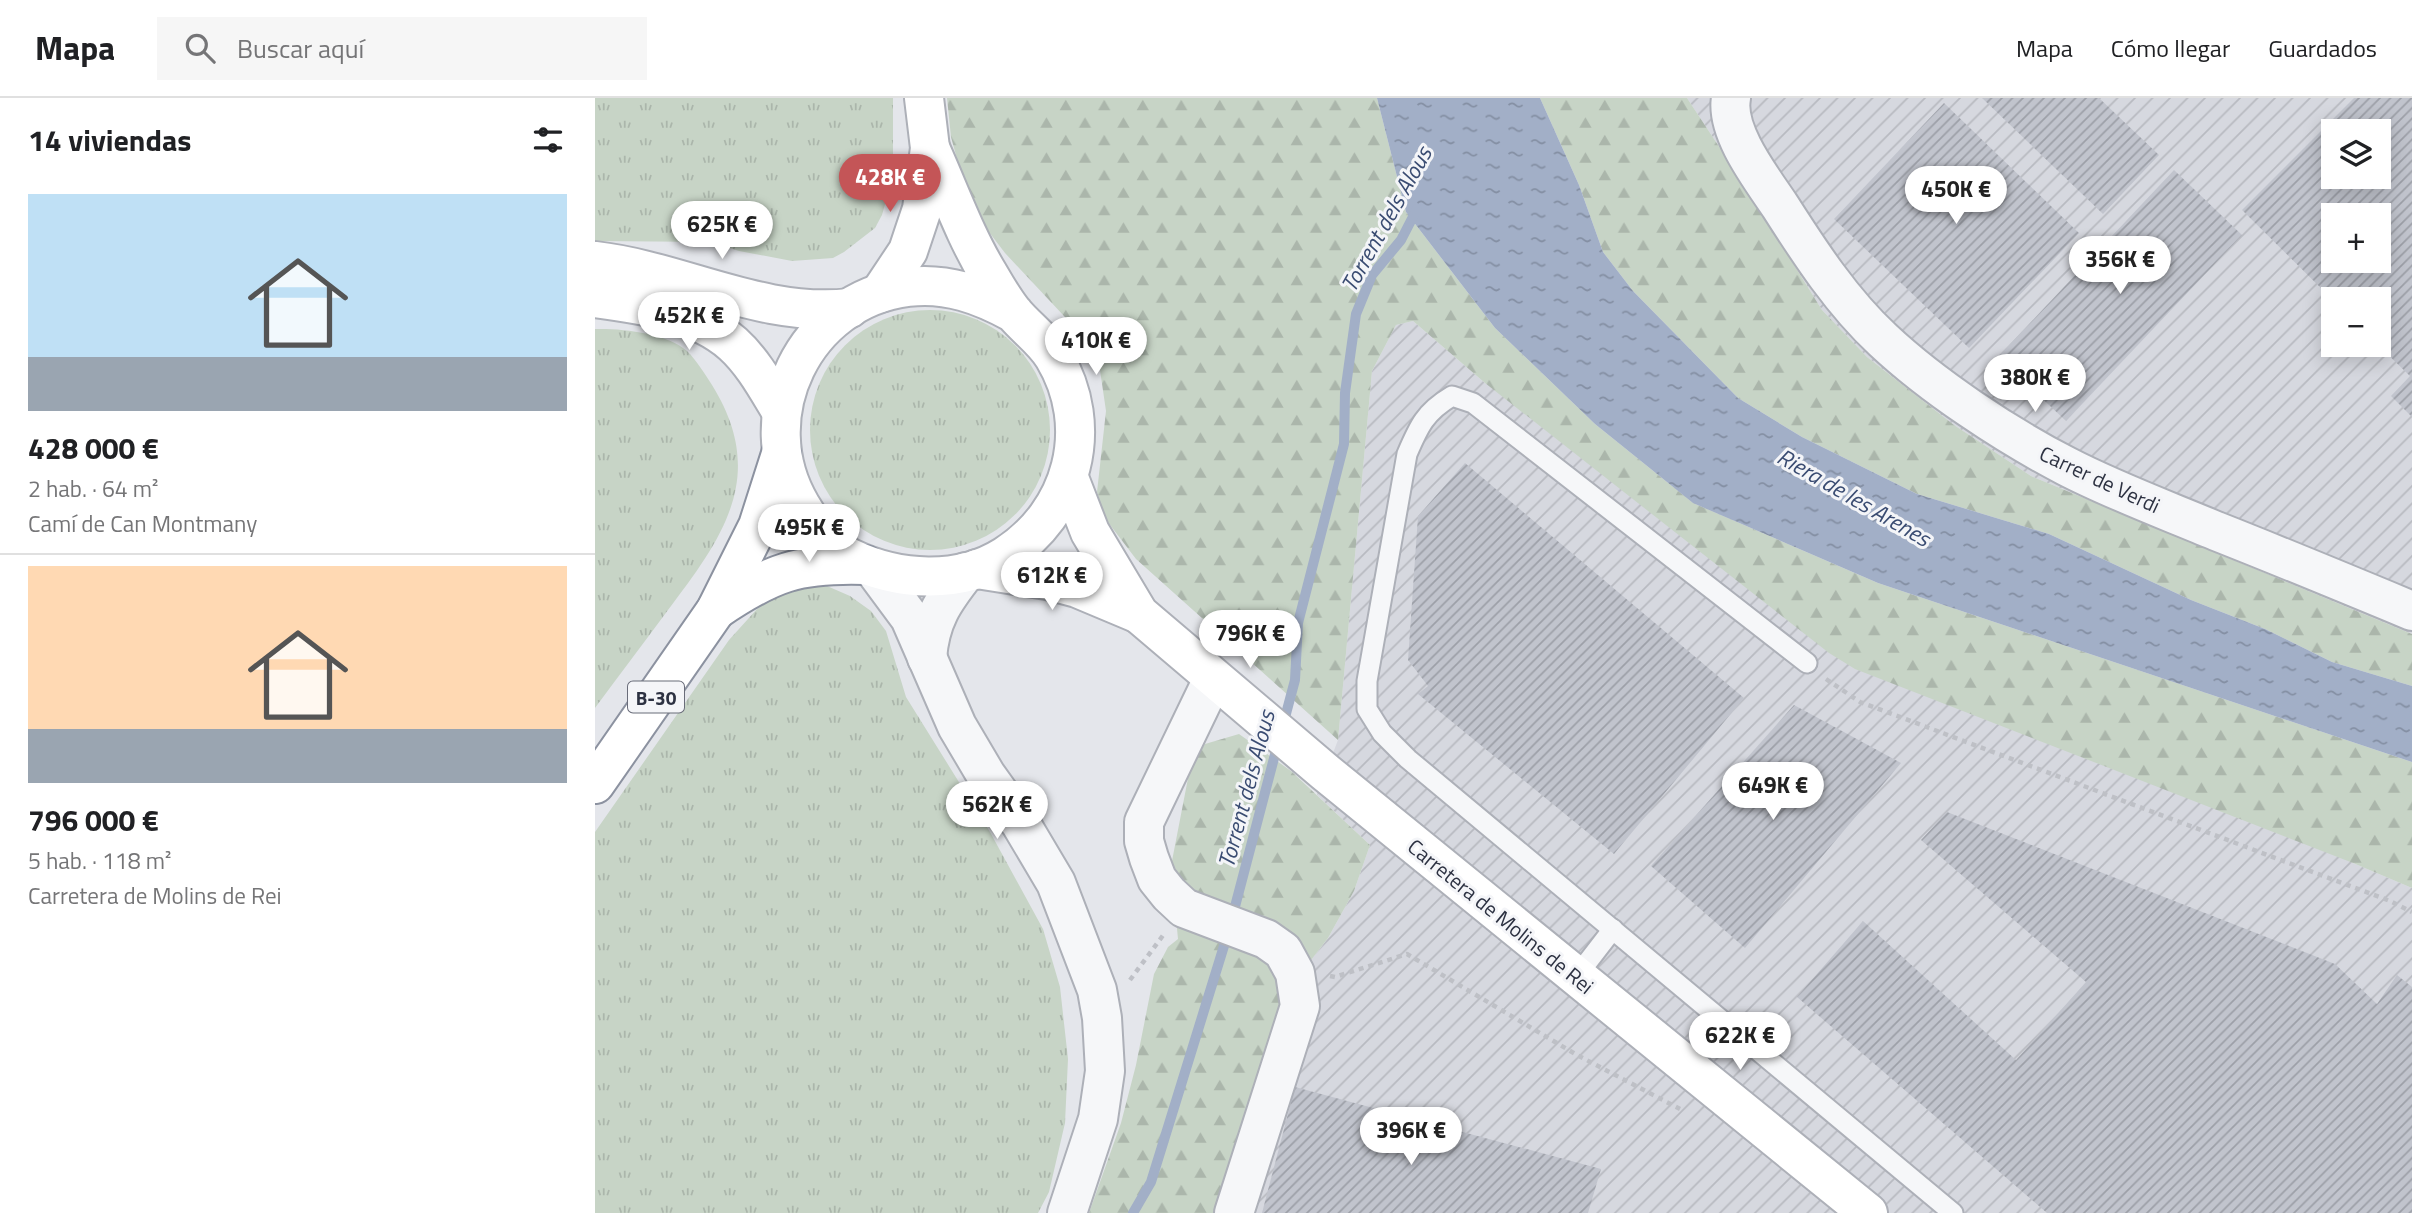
<!DOCTYPE html>
<html lang="es">
<head>
<meta charset="utf-8">
<style>
	body { margin:0; font-family:"Titillium Web",sans-serif; background:#f6f6f6; color:#202124; height:100vh; display:flex; flex-direction:column; font-size:26px; white-space:nowrap }
	* { box-sizing:border-box; margin:0 }
	p { font-size:23px; color:#757577 }
	.icon { flex:none; width:38px; height:38px; fill:none; stroke:currentColor; stroke-width:2; stroke-linecap:round; stroke-linejoin:round }
	.map { position:relative; flex:1; overflow:hidden }
	.side { display:flex; flex-direction:column; background:#fff; width:595px }
	.side>* { flex:none }
	.tools { position:absolute; left:1726px; top:21px; display:grid; gap:14px }
	.tools a { display:grid; place-items:center; width:70px; height:70px; border-radius:0px; background:#fff; box-shadow:0 4px 18px #0003; font-size:35px }
	.price { position:absolute; translate:-50% -60px; padding:0 16px; border-radius:24px; background:#fff; color:#222; font-size:23px; line-height:46px; filter:drop-shadow(0 2px 4px #0008) }
	.price::after { content:''; position:absolute; left:50%; top:42px; width:21px; height:16px; margin-left:-10px; background:inherit; clip-path:polygon(0 0,100% 0,50% 100%) }
	.price.selected { background:#c45557; color:#fff }
	ul { padding:0; list-style:none }
	li { display:grid; align-content:center; gap:14px; height:371px; padding:0 28px }
	li+li { border-top:2px solid #e0e0e0 }
	li span { display:grid; place-items:center; height:217px; border-radius:0px; color:#555 }
	li>.icon { margin-inline-start:auto }
	span .icon { width:126px; height:126px; fill:#fffc; stroke-width:1 }
	li b { font-size:30px }
	h2 { display:flex; justify-content:space-between; align-items:center; height:84px; padding:0 28px; font-size:30px }
	header { display:flex; align-items:center; gap:42px; box-sizing:border-box; height:98px; padding:0 35px; background:#fff; border-bottom:2px solid #e0e0e0 }
	header strong { font-size:33px }
	nav { display:flex; gap:38px; margin-inline-start:auto; font-size:24px }
	.search { width:490px; height:63px; background:#f6f6f6; display:flex; align-items:center; gap:18px; box-sizing:border-box; padding:0 24px; border-radius:0px; color:#757577; font-size:26px }
	main { display:flex; flex:1; min-height:0 }
	.map>svg:first-child { display:block }
	.industrial { fill:url(#industrial-furrows); fill-rule:evenodd }
	.grass { fill:url(#grass-tufts) }
	.forest { fill:url(#forest-firs) }
	.water { fill:url(#water-ripples) }
	.lines { fill:none; stroke-linecap:round; stroke-linejoin:round }
	.stream { stroke:#a2afc7; stroke-width:10 }
	.building { fill:url(#building-hatch); fill-rule:evenodd }
	.service-casing { stroke:#adb0b8; stroke-width:23 }
	.minor-casing { stroke:#adb0b8; stroke-width:42 }
	.tertiary-casing { stroke:#adb0b8; stroke-width:42 }
	.secondary-casing { stroke:#adb0b8; stroke-width:42 }
	.trunk-casing { stroke:#8c92a0; stroke-width:42 }
	.path { stroke:#bec0c6; stroke-width:4.5; stroke-dasharray:5 5; stroke-linecap:butt }
	.service { stroke:#f6f7f9; stroke-width:19 }
	.minor { stroke:#f6f7f9; stroke-width:38 }
	.tertiary { stroke:#f6f7f9; stroke-width:38 }
	.secondary { stroke:#fff; stroke-width:38 }
	.trunk { stroke:#fff; stroke-width:38 }
	.labels { text-anchor:middle; dominant-baseline:central; stroke-width:6; stroke-linejoin:round; paint-order:stroke }
	.shield { fill:#f4f5f8; stroke:#696c79; stroke-width:2 }
	.shield-label { font-size:19px; font-weight:bold; fill:#2d3242 }
	.street-label { font-size:21px; fill:#2d3242; stroke:#f4f5f8 }
	.water-label { font-size:23px; font-style:italic; fill:#3a4c72; stroke:#f4f5f8 }
</style>
</head>
<body>
<header>
<strong>Mapa</strong>
<div class="search"><svg class="icon" aria-label="search" viewBox="0 0 24 24"><circle cx="10" cy="10" r="6"/><path d="M15 15l6 6"/></svg>Buscar aquí</div>
<nav><a>Mapa</a><a>Cómo llegar</a><a>Guardados</a></nav>
</header>
<main>
<section class="side">
<h2>14 viviendas<svg class="icon" aria-label="filters" viewBox="0 0 24 24"><path d="M4 7h16M4 17h16"/><circle cx="9" cy="7" r="2"/><circle cx="15" cy="17" r="2"/></svg></h2>
<ul>
<li><span style="background:linear-gradient(#bfe0f5 75%,#9aa5b1 0)"><svg class="icon" aria-label="home" viewBox="0 0 24 24"><path d="M3 11l9-7 9 7M6 9v11h12V9"/></svg></span><div><b>428 000 €</b><p>2 hab. · 64 m²</p><p>Camí de Can Montmany</p></div></li>
<li><span style="background:linear-gradient(#ffd9b3 75%,#9aa5b1 0)"><svg class="icon" aria-label="home" viewBox="0 0 24 24"><path d="M3 11l9-7 9 7M6 9v11h12V9"/></svg></span><div><b>796 000 €</b><p>5 hab. · 118 m²</p><p>Carretera de Molins de Rei</p></div></li>
</ul>
</section>
<div class="map">
<svg width="1817" height="1115" viewBox="0 0 1817 1115">
	<defs>
		<pattern id="industrial-furrows" width="10" height="10" patternUnits="userSpaceOnUse" patternTransform="scale(1.75)"><rect width="10" height="10" fill="#d6d8df"/><path d="M-1 1l2-2M0 10L10 0M9 11l2-2" fill="none" stroke="#b8bac1"/></pattern>
		<pattern id="grass-tufts" width="24" height="20" patternUnits="userSpaceOnUse" patternTransform="scale(1.75)"><rect width="24" height="20" fill="#c7d4c6"/><path d="M3 7l-1-3M5 7V3M7 7l1-3M15 17l-1-3M17 17v-4M19 17l1-3" fill="none" stroke="#abb6ab"/></pattern>
		<pattern id="forest-firs" width="22" height="20" patternUnits="userSpaceOnUse" patternTransform="scale(1.75)"><rect width="22" height="20" fill="#c7d4c6"/><path d="M5 1l3.5 6h-7zM16 11l3.5 6h-7z" fill="#abb6ab"/></pattern>
		<pattern id="water-ripples" width="26" height="14" patternUnits="userSpaceOnUse" patternTransform="scale(1.75)"><rect width="26" height="14" fill="#a2afc7"/><path d="M2 4q2-2 4 0t4 0M15 11q2-2 4 0t4 0" fill="none" stroke="#848fa3"/></pattern>
		<pattern id="building-hatch" width="6" height="6" patternUnits="userSpaceOnUse" patternTransform="scale(1.75)"><rect width="6" height="6" fill="#c1c4cd"/><path d="M-1 1l2-2M0 6l6-6M5 7l2-2" fill="none" stroke="#9da0a8"/></pattern>
	</defs>
	<rect width="100%" height="100%" fill="#e4e6eb"/>
	<!-- industrial -->
	<g class="industrial">
		<path d="M 1092,0 L 1817,0 L 1817,536 L 1436,378 L 1359,327 L 1272,259 L 1227,212 L 1150,88 ZM 1738,33 L 1783,33 L 1783,79 L 1738,79 ZM 1738,117 L 1783,117 L 1783,163 L 1738,163 ZM 1738,201 L 1783,201 L 1783,247 L 1738,247 Z"/>
		<polygon points="818,223 890,285 1758,765 1817,790 1817,1115 627,1115 690,896 733,840 759,793 775,747 722,697 743,642 777,273 801,227"/>
	</g>
	<!-- grass -->
	<g class="grass">
		<polygon points="0,0 298,0 298,78 287,117 280,130 249,154 238,160 197,163 144,153 117,144 0,143"/>
		<circle cx="335" cy="332" r="120"/>
		<path d="M 0,231 C 25,230 73,235 92,253 C 101,262 110,276 117,287 C 173,377 129,438 73,512 C 49,545 24,577 0,610 Z"/>
		<polygon points="201,488 232,488 255,498 276,513 291,533 311,599 395,734 448,831 465,889 473,961 470,1025 454,1094 443,1115 0,1115 0,734 134,542 162,511 180,497"/>
	</g>
	<!-- forest -->
	<g class="forest">
		<polygon points="352,0 782,0 811,114 900,230 1000,326 1098,405 1283,485 1817,664 1817,790 1758,765 1260,571 1234,555 890,285 818,223 801,227 777,273 743,642 541,461 509,419 502,394 511,313 505,272 483,233 410,155 381,117 367,79 356,39"/>
		<polygon points="945,0 1092,0 1150,88 1227,212 1272,259 1359,327 1436,378 1817,536 1817,588 1737,564 1670,531 1596,502 1454,436 1322,396 1207,339 1143,300 1038,193 1008,154 984,87"/>
		<polygon points="644,636 696,673 775,747 759,793 733,840 690,896 627,1115 494,1115 526,1025 541,967 559,876 573,849 583,841 576,768 595,670 610,646"/>
	</g>
	<!-- water -->
	<polygon class="water" points="782,0 945,0 984,87 1008,154 1038,193 1143,300 1207,339 1322,396 1454,436 1596,502 1670,531 1737,564 1817,588 1817,664 1283,485 1098,405 1000,326 900,230 811,114"/>
	<g class="lines">
		<!-- stream -->
		<g class="stream">
			<polyline points="688,627 700,582 703,525 749,346 750,295 761,216 777,177 806,142 822,111"/>
			<polyline points="637,820 683,645"/>
			<polyline points="538,1115 556,1084 633,835"/>
		</g>
	</g>
	<!-- building -->
	<g class="building">
		<polygon points="1387,0 1504,0 1564,57 1508,116"/>
		<path d="M 1759,0 L 1817,0 L 1817,319 L 1796,298 L 1815,278 L 1783,247 L 1783,201 L 1737,201 L 1647,112 ZM 1738,33 L 1783,33 L 1783,79 L 1738,79 ZM 1738,117 L 1783,117 L 1783,163 L 1738,163 Z"/>
		<polygon points="1349,5 1484,135 1374,250 1239,121"/>
		<polygon points="1579,72 1647,137 1471,323 1403,259"/>
		<polygon points="870,365 1149,600 1019,756 823,596 833,588 813,562 823,418"/>
		<polygon points="1199,607 1306,665 1150,850 1056,768"/>
		<polygon points="1352,714 1740,866 1782,906 1802,877 1817,889 1817,1115 1452,1115 1202,899 1268,823 1421,962 1491,884 1326,742"/>
		<polygon points="700,989 1006,1071 993,1115 667,1115"/>
	</g>
	<g class="lines">
		<defs>
			<g id="service">
				<path d="M 1212,565 L 878,305 L 857,298 C 830,314 824,328 812,356 L 772,583 L 772,611 L 787,635 L 813,661 L 1358,1115"/>
				<polyline points="981,879 1018,831"/>
			</g>
			<g id="minor">
				<path d="M 1136,0 C 1130,34 1167,81 1185,108 C 1215,155 1247,204 1288,242 C 1337,288 1411,337 1471,368 C 1519,393 1571,412 1621,433 C 1687,459 1752,486 1817,513"/>
				<polyline points="618,581 549,724 549,743 554,760 562,781 574,796 589,810 671,841 688,853 700,875 705,908 639,1115"/>
			</g>
			<g id="tertiary">
				<polyline points="278,470 315,520 362,628 391,677 426,726 461,785 502,892 507,920 510,973 503,1021 472,1115"/>
				<path d="M 332,560 C 335,522 348,503 371,474"/>
			</g>
			<g id="secondary">
				<path d="M 335,50 C 354,92 370,138 394,177 C 401,189 409,203 418,214 C 431,230 448,241 459,259 C 501,329 478,415 410,458 C 364,487 303,483 255,460 C 233,449 218,428 206,408 C 153,319 209,202 313,189 C 352,184 386,197 419,215"/>
				<path d="M 0,163 C 87,173 166,220 255,210"/>
				<polyline points="285,195 313,153 327,111 335,50 329,0"/>
				<path d="M 0,200 C 46,206 102,214 138,246 C 158,264 172,290 186,313"/>
				<polyline points="474,380 495,434 544,516 730,674 1273,1115"/>
				<polyline points="382,471 452,482 482,490 544,516"/>
			</g>
			<g id="trunk">
				<path d="M 121,512 C 177,474 203,465 270,467"/>
				<polyline points="0,686 121,512 163,428 186,356"/>
			</g>
		</defs>
		<!-- service casing -->
		<use href="#service" class="service-casing"/>
		<!-- minor casing -->
		<use href="#minor" class="minor-casing"/>
		<!-- tertiary casing -->
		<use href="#tertiary" class="tertiary-casing"/>
		<!-- secondary casing -->
		<use href="#secondary" class="secondary-casing"/>
		<!-- trunk casing -->
		<use href="#trunk" class="trunk-casing"/>
		<!-- path -->
		<g class="path">
			<polyline points="1231,581 1265,604 1795,803 1817,814"/>
			<polyline points="735,878 740,879 812,856 982,957 1085,1011"/>
			<polyline points="535,882 569,836"/>
		</g>
		<!-- service -->
		<use href="#service" class="service"/>
		<!-- minor -->
		<use href="#minor" class="minor"/>
		<!-- tertiary -->
		<use href="#tertiary" class="tertiary"/>
		<!-- secondary -->
		<use href="#secondary" class="secondary"/>
		<!-- trunk -->
		<use href="#trunk" class="trunk"/>
	</g>
	<g class="labels">
		<!-- shield labels -->
		<rect class="shield" x="33" y="583.5" width="56" height="31" rx="5"/>
		<g class="shield-label">
			<text x="61" y="599">B-30</text>
		</g>
		<!-- street labels -->
		<g class="street-label">
			<text transform="translate(1505 381) rotate(25)">Carrer de Verdi</text>
			<text transform="translate(906 818) rotate(39)">Carretera de Molins de Rei</text>
		</g>
		<!-- water labels -->
		<g class="water-label">
			<text transform="translate(791 121) rotate(-61)">Torrent dels Alous</text>
			<text transform="translate(1259 399) rotate(30)">Riera de les Arenes</text>
			<text transform="translate(651 691) rotate(-75)">Torrent dels Alous</text>
		</g>
	</g>
</svg>
<div class="tools">
<a><svg class="icon" aria-label="layers" viewBox="0 0 24 24"><path d="M12 4l9 5-9 5-9-5zM3 14l9 5 9-5"/></svg></a>
<a>+</a>
<a>−</a>
</div>
<b class="price selected" style="left:295px;top:116px">428K €</b>
<b class="price" style="left:1361px;top:128px">450K €</b>
<b class="price" style="left:127px;top:163px">625K €</b>
<b class="price" style="left:1525px;top:198px">356K €</b>
<b class="price" style="left:94px;top:254px">452K €</b>
<b class="price" style="left:501px;top:279px">410K €</b>
<b class="price" style="left:1440px;top:316px">380K €</b>
<b class="price" style="left:214px;top:466px">495K €</b>
<b class="price" style="left:457px;top:514px">612K €</b>
<b class="price" style="left:655px;top:572px">796K €</b>
<b class="price" style="left:1178px;top:724px">649K €</b>
<b class="price" style="left:402px;top:743px">562K €</b>
<b class="price" style="left:1145px;top:974px">622K €</b>
<b class="price" style="left:816px;top:1069px">396K €</b>
</div>
</main>
</body>
</html>
